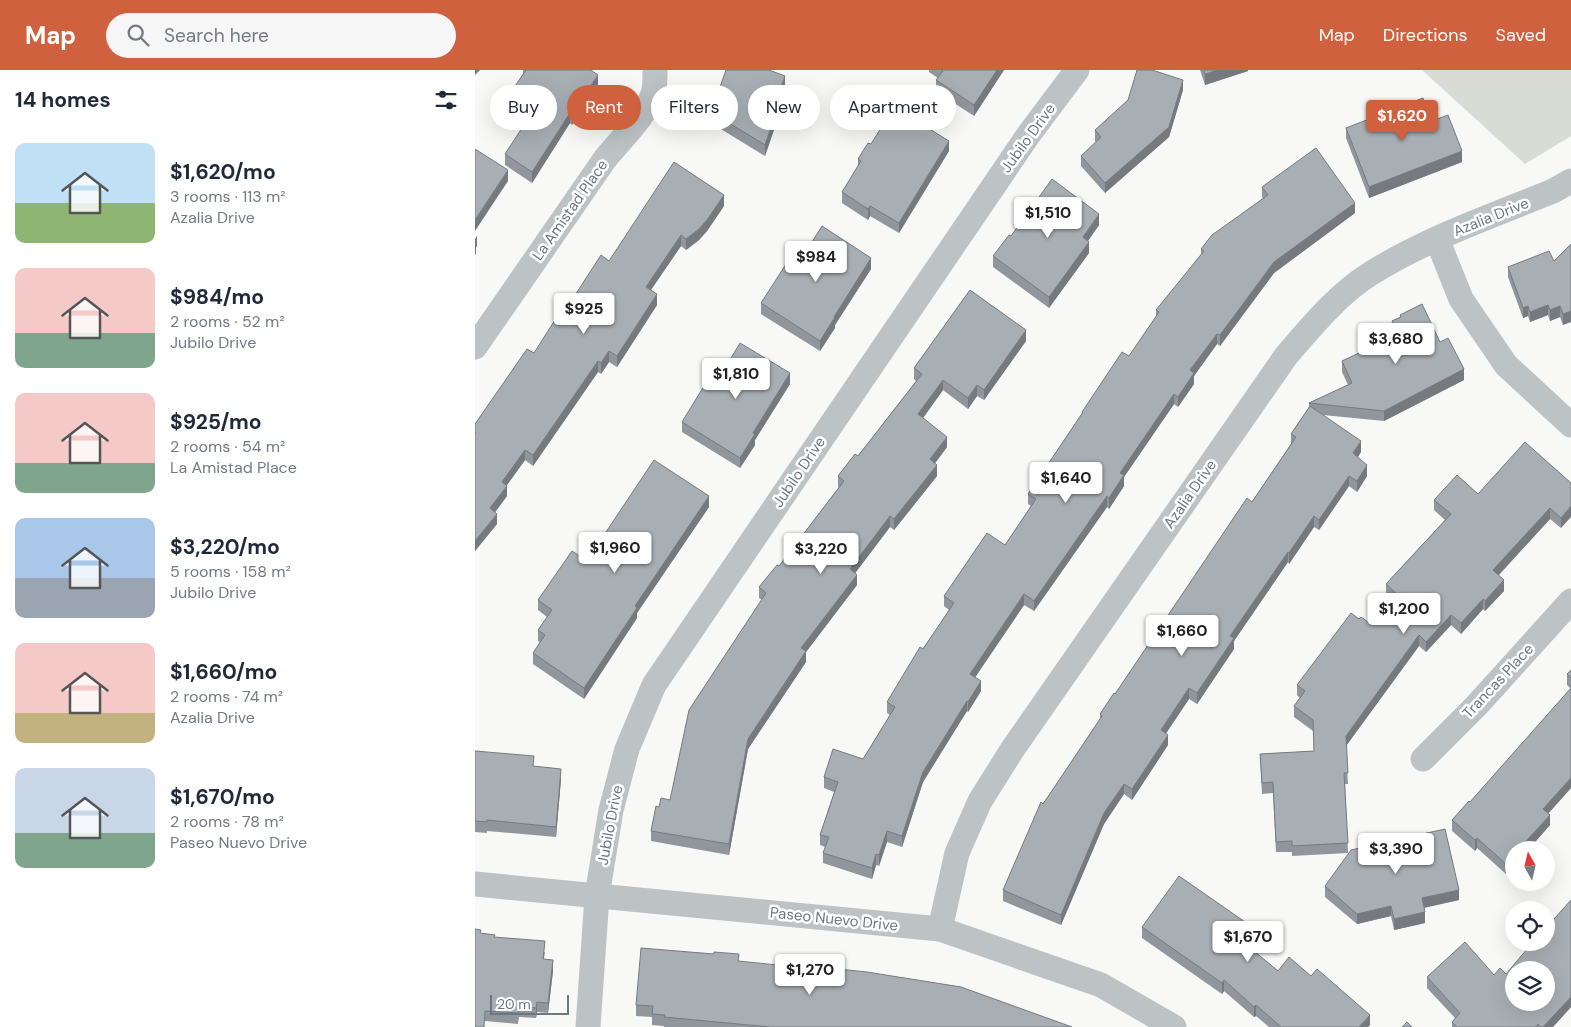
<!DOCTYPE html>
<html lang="en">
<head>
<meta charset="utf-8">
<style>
	body { margin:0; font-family:"DM Sans",sans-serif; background:#f6f6f7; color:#1f2937; height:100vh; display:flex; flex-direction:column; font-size:19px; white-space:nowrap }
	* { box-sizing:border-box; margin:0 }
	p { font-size:16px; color:#747a83 }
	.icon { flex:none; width:28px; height:28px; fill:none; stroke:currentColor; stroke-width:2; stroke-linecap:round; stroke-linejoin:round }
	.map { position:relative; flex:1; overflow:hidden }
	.drawer { display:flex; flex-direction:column; background:#fff; width:475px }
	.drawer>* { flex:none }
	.guide { position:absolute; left:15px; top:15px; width:475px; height:45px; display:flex; gap:10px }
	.needle { width:32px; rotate:352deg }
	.controls { position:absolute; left:1030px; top:771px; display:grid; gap:10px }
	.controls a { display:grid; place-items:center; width:50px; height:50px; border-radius:50%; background:#fff; box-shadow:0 5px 20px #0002; font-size:25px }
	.scale { position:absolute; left:15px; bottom:12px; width:79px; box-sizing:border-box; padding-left:5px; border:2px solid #6a7883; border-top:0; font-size:14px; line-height:18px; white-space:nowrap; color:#6a7883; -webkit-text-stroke:4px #fff; paint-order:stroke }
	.price { position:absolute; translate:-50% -42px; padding:0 11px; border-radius:5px; background:#fff; color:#222; font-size:16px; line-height:32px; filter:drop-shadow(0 1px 2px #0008) }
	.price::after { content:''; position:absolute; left:50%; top:30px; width:15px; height:11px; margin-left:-8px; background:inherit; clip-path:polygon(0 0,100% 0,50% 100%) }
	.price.active { background:#d0613e; color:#fff }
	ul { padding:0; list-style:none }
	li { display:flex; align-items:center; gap:15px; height:125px; padding:0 15px }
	li span { display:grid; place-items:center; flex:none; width:140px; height:100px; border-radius:10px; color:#555 }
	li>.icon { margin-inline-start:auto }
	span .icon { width:60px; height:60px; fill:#fffc; stroke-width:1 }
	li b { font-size:21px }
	h2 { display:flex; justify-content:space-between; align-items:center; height:60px; padding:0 15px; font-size:21px }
	.tag { padding:0 18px; border-radius:22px; background:#fff; box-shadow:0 5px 20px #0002; font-size:18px; line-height:45px }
	.tag.active { background:#d0613e; color:#fff }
	header { display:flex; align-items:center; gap:30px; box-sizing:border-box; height:70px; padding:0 25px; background:#d0613e; color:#fff }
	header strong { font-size:24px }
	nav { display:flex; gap:28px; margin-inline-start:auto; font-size:18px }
	.search { width:350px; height:45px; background:#f6f6f7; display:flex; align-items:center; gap:12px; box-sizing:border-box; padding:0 18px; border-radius:28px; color:#747a83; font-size:19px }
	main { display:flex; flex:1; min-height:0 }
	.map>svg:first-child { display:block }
	.green { fill:#d8dcd5 }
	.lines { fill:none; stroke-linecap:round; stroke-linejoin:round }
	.minor { stroke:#bdc2c5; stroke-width:25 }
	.wall { fill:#90969b }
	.shaded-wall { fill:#767a7e }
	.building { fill:#a8afb4; stroke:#767a7e; fill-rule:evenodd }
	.labels { text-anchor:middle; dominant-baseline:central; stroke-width:5; stroke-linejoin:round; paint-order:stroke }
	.street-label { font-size:15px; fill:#6a7883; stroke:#fff }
</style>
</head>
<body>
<header>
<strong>Map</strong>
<div class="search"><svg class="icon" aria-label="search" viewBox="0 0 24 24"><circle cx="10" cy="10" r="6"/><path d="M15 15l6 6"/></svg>Search here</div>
<nav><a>Map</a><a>Directions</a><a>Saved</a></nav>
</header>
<main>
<section class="drawer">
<h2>14 homes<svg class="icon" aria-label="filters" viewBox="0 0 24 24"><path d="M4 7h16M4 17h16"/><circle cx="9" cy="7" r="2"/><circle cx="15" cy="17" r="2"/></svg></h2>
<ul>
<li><span style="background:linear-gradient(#bfe0f5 60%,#8fb573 0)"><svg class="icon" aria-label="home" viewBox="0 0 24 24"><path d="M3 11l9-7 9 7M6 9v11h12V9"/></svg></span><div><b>$1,620/mo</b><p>3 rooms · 113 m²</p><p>Azalia Drive</p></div></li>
<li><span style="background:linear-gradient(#f6c9c9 65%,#7fa58c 0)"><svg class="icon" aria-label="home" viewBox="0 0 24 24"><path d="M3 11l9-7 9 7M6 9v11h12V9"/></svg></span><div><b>$984/mo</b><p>2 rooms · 52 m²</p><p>Jubilo Drive</p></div></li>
<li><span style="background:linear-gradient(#f6c9c9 70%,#7fa58c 0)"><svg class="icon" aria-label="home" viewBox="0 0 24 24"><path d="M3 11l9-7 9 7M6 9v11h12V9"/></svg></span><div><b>$925/mo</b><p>2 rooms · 54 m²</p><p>La Amistad Place</p></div></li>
<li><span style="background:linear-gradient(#a9c7e8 60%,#9aa5b1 0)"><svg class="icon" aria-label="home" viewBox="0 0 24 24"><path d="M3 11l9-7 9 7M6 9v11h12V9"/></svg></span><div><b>$3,220/mo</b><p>5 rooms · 158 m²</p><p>Jubilo Drive</p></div></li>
<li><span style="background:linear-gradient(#f6c9c9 70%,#c2b280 0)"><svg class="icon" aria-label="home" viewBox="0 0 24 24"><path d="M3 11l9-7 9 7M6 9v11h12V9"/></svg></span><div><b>$1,660/mo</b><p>2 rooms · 74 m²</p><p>Azalia Drive</p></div></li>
<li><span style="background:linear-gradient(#c9d6e8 65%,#7fa58c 0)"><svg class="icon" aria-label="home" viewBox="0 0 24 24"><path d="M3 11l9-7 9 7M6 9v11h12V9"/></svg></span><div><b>$1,670/mo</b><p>2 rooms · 78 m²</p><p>Paseo Nuevo Drive</p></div></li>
</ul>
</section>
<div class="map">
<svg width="1096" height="957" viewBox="0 0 1096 957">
	<rect width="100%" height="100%" fill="#f8f8f6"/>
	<!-- green -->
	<polygon class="green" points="947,0 1096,0 1096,66 1050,94"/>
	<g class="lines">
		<!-- minor -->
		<g class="minor">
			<polyline points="962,169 986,229 1031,295 1096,355"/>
			<path d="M 0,277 L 130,89 C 145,70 174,43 179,20 C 180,14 180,6 180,0"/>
			<polyline points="948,689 1002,635 1096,531"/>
			<polyline points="0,814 465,859 626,915 699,957"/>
			<path d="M 465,859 L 482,783 L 505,731 L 537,680 L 811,286 C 836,257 863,224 895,204 C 952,168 1017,146 1078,121 L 1096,111"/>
			<polyline points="113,957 122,826 136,740 152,679 179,615 554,64 602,0"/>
		</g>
	</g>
	<!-- wall -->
	<g class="wall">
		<polygon points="48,0 116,0 123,15 97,55 95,53 57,113 30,95 30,84 46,60 37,53 37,43 41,36 36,33 36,22 48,4"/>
		<polygon points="454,0 529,0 499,46 461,21 461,10 463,8 454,2"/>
		<polygon points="725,0 773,0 773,1 730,15"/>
		<polygon points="310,16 302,37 303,48 290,86 236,53 236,42"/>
		<polygon points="708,20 694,67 630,123 606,96 606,86 621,72 620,71 620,60"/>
		<polygon points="957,51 987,92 894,128 871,68 871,58"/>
		<polygon points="396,74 474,81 424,163 395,146 393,150 367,133 367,122 383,96 383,89"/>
		<polygon points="787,117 880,143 799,203 745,276 742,274 719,306 719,314 703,337 699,334 649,407 649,416 634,439 632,437 559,541 549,535 500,607 506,621 493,642 492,641 448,712 427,777 412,772 404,796 401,795 397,809 348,793 348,783 350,777 345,775 345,765 359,722 349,718 349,707 388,689 415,645 412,643 412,632 474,540 469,536 469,526 530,475 556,436 553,434 553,424 607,344 607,342 654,286 681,247 681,240 726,185 726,179 788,128 787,127"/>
		<polygon points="249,136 232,161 224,170 211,180 206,176 176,220 182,235 142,297 134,292 126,304 123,302 58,396 50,390 32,415 32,426 20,442 22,454 0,481 0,354 59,283 95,233 134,191"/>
		<polygon points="624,155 613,171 614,183 574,238 518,197 518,186 536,166"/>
		<polygon points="1096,174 1088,255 1085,247 1075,251 1073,245 1055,252 1053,246 1048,248 1033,207 1033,197 1079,191"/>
		<polygon points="332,180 396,199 360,255 360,258 345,281 286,244 286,233"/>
		<polygon points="925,245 965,272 989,310 909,351 848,345 886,382 883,387 892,406 882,422 874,416 844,460 839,457 814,494 813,492 759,571 759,579 722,634 714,629 691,663 693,675 657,730 649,724 629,754 586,855 528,831 528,820 568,734 625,650 625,644 640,624 777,432 816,374 816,364 834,337 834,333 873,315 867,302 867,291 895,278 894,276 894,265 917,254 917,251 925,247"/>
		<polygon points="551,271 509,330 502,326 493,339 468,320 448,348 472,377 460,393 462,406 419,460 415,457 380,503 382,515 331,582 331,592 273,679 254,785 176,771 176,761 184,737 195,730 287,530 284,528 284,517 304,496 364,417 363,417 363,406 383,386 441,311 439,309 439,298"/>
		<polygon points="315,314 280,370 280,375 265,398 207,362 207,352"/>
		<polygon points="1096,413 1086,458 1075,449 1024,505 1029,521 1010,541 1008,539 986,564 976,555 951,582 944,576 871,676 873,714 870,714 873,783 817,786 817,782 801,782 798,723 787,724 785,684 839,681 838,661 819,647 819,636 825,628 822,625 822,615 884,549 897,555 919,532 911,525 911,514 970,450 959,440 959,430"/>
		<polygon points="234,437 162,543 162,548 109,629 58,594 58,583 65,572 63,571 63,560 72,547 63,540 63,530 115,493"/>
		<polygon points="1096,600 1096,718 1073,744 1075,755 1053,780 1039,780 1031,804 1002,778 1000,781 977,761 977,750 995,732 1096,619 1092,615 1092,604"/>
		<polygon points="0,681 59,696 86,709 81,767 12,761 12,763 0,762"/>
		<polygon points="850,816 984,830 949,838 950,853 919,860 916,846 882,854 850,827"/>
		<polygon points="667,857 783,872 778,880 803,901 895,955 893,957 794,957 781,946 779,947 749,921 747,924 667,868"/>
		<polygon points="6,864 20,867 70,882 69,889 78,901 73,943 62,942 61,948 44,947 43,954 10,951"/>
		<polygon points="264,891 597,957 189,957 189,956 177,955 177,947 161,946 161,935"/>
		<polygon points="1031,904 1096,937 1078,957 977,957 977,952 980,948 952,918 952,907"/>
	</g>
	<!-- shaded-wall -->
	<g class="shaded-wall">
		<polygon points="0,0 5,0 0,5"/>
		<polygon points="522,0 529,0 499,46 499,35"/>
		<polygon points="743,0 773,0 773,1 730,15 730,4"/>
		<polygon points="123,5 123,15 97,55 97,44"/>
		<polygon points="310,6 310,16 299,46 299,36"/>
		<polygon points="708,10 708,20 694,67 630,123 630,113"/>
		<polygon points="303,37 303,48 290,86 290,75"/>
		<polygon points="95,43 95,53 57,113 57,102"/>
		<polygon points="474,71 474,81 424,163 424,153"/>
		<polygon points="987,81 987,92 894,128 894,117"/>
		<polygon points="33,100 33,111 0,161 0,150"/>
		<polygon points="249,125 249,136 232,161 224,170 211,180 211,169"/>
		<polygon points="880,133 880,143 799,203 745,276 745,265 799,192"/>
		<polygon points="395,136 395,146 393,150 393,139"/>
		<polygon points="624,144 624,155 608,178 608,167"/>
		<polygon points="206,165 206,176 171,227 171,217"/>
		<polygon points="2,166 2,176 1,178 1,184 0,185 0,169"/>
		<polygon points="614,172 614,183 574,238 574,227"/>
		<polygon points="396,188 396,199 360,255 360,258 345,281 345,271 359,247"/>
		<polygon points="182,224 182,235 142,297 142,286"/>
		<polygon points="1073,235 1073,245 1055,252 1055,242"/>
		<polygon points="1053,236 1053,246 1048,248 1048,238"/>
		<polygon points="1085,236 1085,247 1075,251 1075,240"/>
		<polygon points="1096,241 1096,252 1088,255 1088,244"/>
		<polygon points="551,260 551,271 509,330 509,320"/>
		<polygon points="742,264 742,274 719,306 719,314 703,337 703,327 715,300"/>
		<polygon points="134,281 134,292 126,304 126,293"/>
		<polygon points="123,291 123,302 58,396 58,385"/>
		<polygon points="989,299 989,310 909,351 909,341"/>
		<polygon points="315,303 315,314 280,370 280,375 265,398 265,388 278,363"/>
		<polygon points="468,310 468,320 443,355 443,344"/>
		<polygon points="502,315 502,326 493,339 493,328"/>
		<polygon points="699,324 699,334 649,407 649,416 634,439 634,428 645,403"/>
		<polygon points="472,367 472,377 455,400 455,389"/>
		<polygon points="886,371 886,382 878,394 878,383"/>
		<polygon points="50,380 50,390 27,422 32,416 32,426 15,449 15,438 27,412"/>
		<polygon points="462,395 462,406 419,460 419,449"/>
		<polygon points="892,395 892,406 882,422 882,411"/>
		<polygon points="874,406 874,416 844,460 844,450"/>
		<polygon points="234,426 234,437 162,543 162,548 109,629 109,618 160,536"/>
		<polygon points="632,426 632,437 559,541 559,531"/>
		<polygon points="1096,436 1096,447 1086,458 1086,448"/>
		<polygon points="1075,438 1075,449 1018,511 1018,500"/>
		<polygon points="22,444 22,454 0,481 0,471"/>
		<polygon points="415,446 415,457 375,510 375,499"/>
		<polygon points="839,446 839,457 814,494 814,483"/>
		<polygon points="813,482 813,492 759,571 759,579 722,634 722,623 755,566"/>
		<polygon points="382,505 382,515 331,582 331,592 273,679 254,785 254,774 273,669 326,578"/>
		<polygon points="1029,510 1029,521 1010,541 1010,531"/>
		<polygon points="549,524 549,535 495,615 495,604"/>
		<polygon points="1008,529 1008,539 986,564 986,553"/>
		<polygon points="976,545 976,555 951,582 951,572"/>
		<polygon points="944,565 944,576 871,676 871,666"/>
		<polygon points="506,611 506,621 493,642 493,632"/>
		<polygon points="714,618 714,629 686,671 686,660"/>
		<polygon points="492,631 492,641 448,712 427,777 427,766 448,702"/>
		<polygon points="693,665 693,675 657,730 657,719"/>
		<polygon points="86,699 86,709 81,767 81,757"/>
		<polygon points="1096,708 1096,718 1068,749 1068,739"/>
		<polygon points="649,714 649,724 629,754 586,855 586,845 629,743"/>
		<polygon points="1075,745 1075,755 1053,780 1043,780"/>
		<polygon points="412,761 412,772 404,796 404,785"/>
		<polygon points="1002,768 1002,778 1000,781 1000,770"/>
		<polygon points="401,784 401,795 397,809 397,798"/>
		<polygon points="1039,785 1039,796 1031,804 1031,794"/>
		<polygon points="984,820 984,830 947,838 947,828"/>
		<polygon points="916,836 916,846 882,854 882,844"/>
		<polygon points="950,842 950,853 919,860 919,849"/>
		<polygon points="783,861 783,872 773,886 773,876"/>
		<polygon points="78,890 78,901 73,943 73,933"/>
		<polygon points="749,910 749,921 747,924 747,913"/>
		<polygon points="1096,927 1096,937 1078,957 1068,957"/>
		<polygon points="62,932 62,942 61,948 61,938"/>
		<polygon points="781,935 781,946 779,947 779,937"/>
		<polygon points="895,945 895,955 893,957 884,957"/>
	</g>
	<!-- building -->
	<g class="building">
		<polygon points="51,0 116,0 123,5 97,44 95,43 57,102 30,84 51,52 37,43 46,29 36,22"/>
		<polygon points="251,0 294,0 310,6 299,36 303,37 290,75 236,42"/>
		<polygon points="467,0 522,0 499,35 461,10 468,1"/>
		<polygon points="662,0 677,0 708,10 694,57 630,113 606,86 626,67 620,60 653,30"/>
		<polygon points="729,0 743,0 730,4"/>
		<polygon points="948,28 957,51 973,45 987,81 894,117 871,58"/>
		<polygon points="419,37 474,71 424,153 395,136 393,139 367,122 386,91 383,89 393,73 396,74"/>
		<polygon points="841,78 880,133 799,192 745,265 742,264 715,300 719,303 703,327 699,324 645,403 649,405 634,428 632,426 559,531 549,524 495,604 506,611 493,632 492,631 448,702 427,766 412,761 404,785 401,784 397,798 348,783 354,767 345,765 363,712 349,707 358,679 388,689 420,637 412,632 445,577 448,579 479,533 469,526 512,463 530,475 561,429 553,424 608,342 607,342 647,282 654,286 684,242 681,240 729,181 726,179 737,165 793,125 787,117"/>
		<polygon points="0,79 33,100 0,150"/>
		<polygon points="199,92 249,125 232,150 224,159 211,169 206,165 171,217 182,224 142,286 134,281 126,293 123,291 58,385 50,380 27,412 32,416 15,438 22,444 0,471 0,364 1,363 0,363 0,354 52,279 59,283 92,231 95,233 126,185 134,191"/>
		<polygon points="577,109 624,144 608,167 614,172 574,227 518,186 534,165 536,166"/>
		<polygon points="347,156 396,188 359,247 360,247 345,271 286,233 324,174 332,180"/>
		<polygon points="1096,174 1096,241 1088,244 1085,236 1075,240 1073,235 1055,242 1053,236 1048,238 1033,197 1074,181 1079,191"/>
		<polygon points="495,220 551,260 509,320 502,315 493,328 468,310 443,344 472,367 455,389 462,395 419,449 415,446 375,499 382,505 326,578 331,581 273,669 254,774 176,761 181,736 184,737 186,728 195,730 214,640 291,523 284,517 302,495 304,496 369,411 363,406 380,384 383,386 447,304 439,298"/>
		<polygon points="947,234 965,272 973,268 989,299 909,341 834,333 877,313 867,291 899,276 894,265 918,254 917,251 926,247 925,245"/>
		<polygon points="265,273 315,303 278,363 280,364 265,388 207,352 243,293 250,298"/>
		<polygon points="835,336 886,371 878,383 892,395 882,411 874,406 844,450 839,446 814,483 813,482 755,566 759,568 722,623 714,618 686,660 693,665 657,719 649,714 629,743 586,845 528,820 566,732 568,734 627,646 625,644 639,623 640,624 772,428 777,432 821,367 816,364"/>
		<polygon points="1050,372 1096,413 1096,436 1086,448 1075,438 1018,500 1029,510 1010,531 1008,529 986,553 976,545 951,572 944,565 871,666 873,703 869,703 873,773 817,776 817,771 801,772 798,712 787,713 785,684 839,681 838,650 819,636 830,621 822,615 876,543 884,549 886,547 897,555 924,526 911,514 976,444 959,430 982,405 1003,424"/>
		<polygon points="179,390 234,426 160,536 162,538 109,618 58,583 70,565 63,560 77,540 63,530 97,481 115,493 121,477"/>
		<polygon points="1096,600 1096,608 1092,604"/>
		<polygon points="1096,618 1096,708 1068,739 1075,745 1043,780 1039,780 1039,785 1031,794 1002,768 1000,770 977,750 994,731 995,732"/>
		<polygon points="0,681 59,686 58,696 86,699 81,757 12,750 12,752 0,751"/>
		<polygon points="970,759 984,820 947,828 950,842 919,849 916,836 882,844 850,816 876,780"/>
		<polygon points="704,806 783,861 773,876 803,901 814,887 836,906 842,899 895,945 884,957 806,957 781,935 779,937 749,910 747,913 667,857"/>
		<path d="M 1096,830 L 1096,927 L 1068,957 L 1066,957 L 1063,954 L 1061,957 L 982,957 L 977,952 L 985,943 L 952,907 L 990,872 L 1019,905 L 1025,898 L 1031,904 L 1058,872 L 1071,872 L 1071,858 ZM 1039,900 L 1071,900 L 1071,932 L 1039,932 Z"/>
		<polygon points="0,859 6,860 5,863 20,865 19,867 70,871 68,889 78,890 73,933 62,932 61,938 44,936 43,943 10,941 9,957 0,957"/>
		<polygon points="166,878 239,884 239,882 264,884 263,891 352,900 353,898 392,902 486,917 597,957 295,957 189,947 190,945 177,944 178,936 161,935"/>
		<polygon points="932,952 937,957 927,957"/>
	</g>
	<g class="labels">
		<!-- street labels -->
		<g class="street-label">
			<text transform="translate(553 68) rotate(-54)">Jubilo Drive</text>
			<text transform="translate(95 140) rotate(-55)">La Amistad Place</text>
			<text transform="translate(1016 147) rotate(-22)">Azalia Drive</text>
			<text transform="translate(324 402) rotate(-56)">Jubilo Drive</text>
			<text transform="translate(715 424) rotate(-55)">Azalia Drive</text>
			<text transform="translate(1023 611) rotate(-47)">Trancas Place</text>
			<text transform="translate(135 755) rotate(-79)">Jubilo Drive</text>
			<text transform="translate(359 849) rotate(6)">Paseo Nuevo Drive</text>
		</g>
	</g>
</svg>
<div class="controls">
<a><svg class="needle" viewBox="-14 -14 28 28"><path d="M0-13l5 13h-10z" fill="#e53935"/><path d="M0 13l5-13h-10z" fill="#747a83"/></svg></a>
<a><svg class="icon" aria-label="locate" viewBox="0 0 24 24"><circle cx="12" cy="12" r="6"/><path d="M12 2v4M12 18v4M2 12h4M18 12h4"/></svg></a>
<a><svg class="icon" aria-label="layers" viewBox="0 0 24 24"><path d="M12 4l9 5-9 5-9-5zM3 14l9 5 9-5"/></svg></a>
</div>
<div class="scale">20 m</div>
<b class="price active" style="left:927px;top:72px">$1,620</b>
<b class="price" style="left:573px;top:169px">$1,510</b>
<b class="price" style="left:341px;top:213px">$984</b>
<b class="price" style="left:109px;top:265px">$925</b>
<b class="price" style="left:921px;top:295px">$3,680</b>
<b class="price" style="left:261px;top:330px">$1,810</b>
<b class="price" style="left:591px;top:434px">$1,640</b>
<b class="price" style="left:140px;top:504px">$1,960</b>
<b class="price" style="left:346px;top:505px">$3,220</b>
<b class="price" style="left:929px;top:565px">$1,200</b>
<b class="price" style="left:707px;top:587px">$1,660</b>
<b class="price" style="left:921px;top:805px">$3,390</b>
<b class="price" style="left:773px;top:893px">$1,670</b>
<b class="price" style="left:335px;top:926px">$1,270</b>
<div class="guide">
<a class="tag">Buy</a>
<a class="tag active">Rent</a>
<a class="tag">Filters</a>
<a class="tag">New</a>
<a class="tag">Apartment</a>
</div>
</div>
</main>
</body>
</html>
